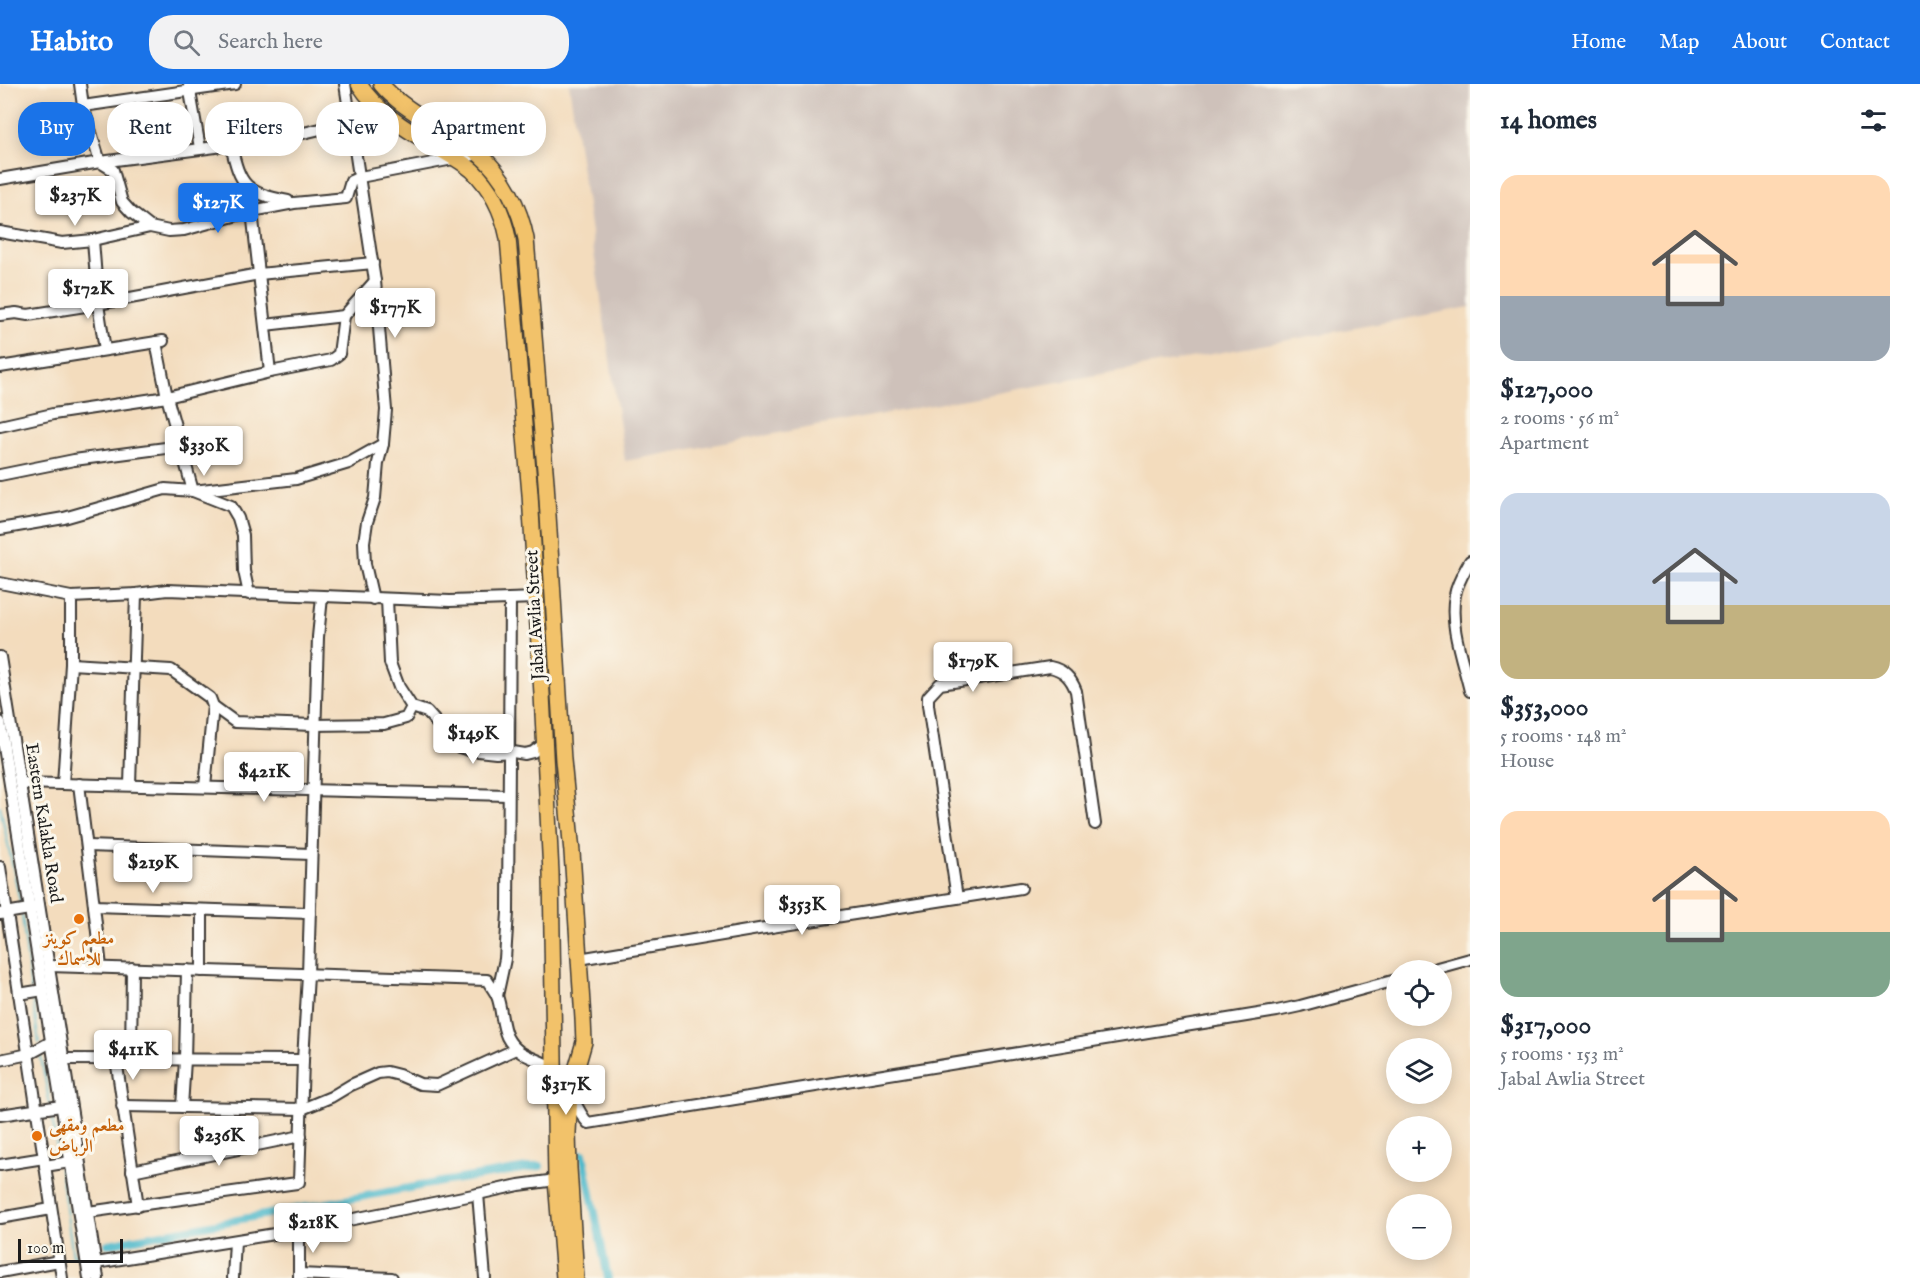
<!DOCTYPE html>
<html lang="en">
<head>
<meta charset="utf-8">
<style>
	body { margin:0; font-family:"IM FELL English",Amiri,serif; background:#f2f2f3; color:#1f2937; height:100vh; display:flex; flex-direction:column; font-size:22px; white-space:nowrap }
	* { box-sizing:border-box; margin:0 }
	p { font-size:20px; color:#747a83 }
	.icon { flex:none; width:33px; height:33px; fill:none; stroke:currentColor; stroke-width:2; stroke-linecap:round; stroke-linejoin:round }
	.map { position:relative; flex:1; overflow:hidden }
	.panel { display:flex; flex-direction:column; background:#fff; width:450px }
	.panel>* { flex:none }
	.banner { position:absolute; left:18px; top:18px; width:570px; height:54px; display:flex; gap:12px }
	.tools { position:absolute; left:1386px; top:876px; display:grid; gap:12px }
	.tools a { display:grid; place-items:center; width:66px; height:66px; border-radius:50%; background:#fff; box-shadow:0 3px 15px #0003; font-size:30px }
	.scale { position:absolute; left:18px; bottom:15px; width:105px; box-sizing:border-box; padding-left:6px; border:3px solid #1c1c1c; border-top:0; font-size:16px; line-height:21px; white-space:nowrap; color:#1c1c1c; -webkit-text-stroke:4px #fbf7ec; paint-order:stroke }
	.price { position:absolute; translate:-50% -51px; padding:0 14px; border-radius:6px; background:#fff; color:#222; font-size:20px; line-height:39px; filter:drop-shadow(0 2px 3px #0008) }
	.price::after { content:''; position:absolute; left:50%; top:36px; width:18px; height:14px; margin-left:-9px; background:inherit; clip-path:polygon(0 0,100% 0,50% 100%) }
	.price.on { background:#1a73e8; color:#fff }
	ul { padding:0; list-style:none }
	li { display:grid; align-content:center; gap:12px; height:318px; padding:0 30px }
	li span { display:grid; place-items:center; height:186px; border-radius:18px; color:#555 }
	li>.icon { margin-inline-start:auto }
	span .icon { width:108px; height:108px; fill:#fffc; stroke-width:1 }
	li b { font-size:26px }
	h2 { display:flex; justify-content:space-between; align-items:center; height:72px; padding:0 30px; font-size:26px }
	.chip { padding:0 21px; border-radius:24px; background:#fff; box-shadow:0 3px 15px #0003; font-size:21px; line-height:54px }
	.chip.on { background:#1a73e8; color:#fff }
	header { display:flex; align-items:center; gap:36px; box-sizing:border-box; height:84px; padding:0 30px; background:#1a73e8; color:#fff }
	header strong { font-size:28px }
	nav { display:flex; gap:33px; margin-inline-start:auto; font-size:21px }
	.search { width:420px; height:54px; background:#f2f2f3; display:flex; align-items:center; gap:15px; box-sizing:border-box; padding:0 21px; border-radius:24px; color:#747a83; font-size:22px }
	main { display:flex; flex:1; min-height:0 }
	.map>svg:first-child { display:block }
	.industrial { fill:#cec1ba }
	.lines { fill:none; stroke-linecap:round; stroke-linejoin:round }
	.stream { stroke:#4fb9cb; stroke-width:2 }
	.canal { stroke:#4fb9cb; stroke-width:8 }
	.minor-casing { stroke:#3c3934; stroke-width:14 }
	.highway-casing { stroke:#3c3934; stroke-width:18 }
	.minor { stroke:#fff; stroke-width:10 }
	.highway { stroke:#f2c26a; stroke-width:15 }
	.food-dot { fill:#e8710a; stroke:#fbf7ec; stroke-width:2 }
	.labels { text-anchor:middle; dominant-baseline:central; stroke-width:6; stroke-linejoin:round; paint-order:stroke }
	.street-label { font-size:18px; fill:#1c1c1c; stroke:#fbf7ec }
	.food-label { font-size:18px; font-weight:bold; fill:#c56008; stroke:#fbf7ec }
</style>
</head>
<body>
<header>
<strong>Habito</strong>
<div class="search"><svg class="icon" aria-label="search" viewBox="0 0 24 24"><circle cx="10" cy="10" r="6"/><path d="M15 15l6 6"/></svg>Search here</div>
<nav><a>Home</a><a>Map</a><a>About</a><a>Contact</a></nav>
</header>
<main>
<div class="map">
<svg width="1470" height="1194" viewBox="0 0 1470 1194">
	<rect width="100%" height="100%" fill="#fbf7ec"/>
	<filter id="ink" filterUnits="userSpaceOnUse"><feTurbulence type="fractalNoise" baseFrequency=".0167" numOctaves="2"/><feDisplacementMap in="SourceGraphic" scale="12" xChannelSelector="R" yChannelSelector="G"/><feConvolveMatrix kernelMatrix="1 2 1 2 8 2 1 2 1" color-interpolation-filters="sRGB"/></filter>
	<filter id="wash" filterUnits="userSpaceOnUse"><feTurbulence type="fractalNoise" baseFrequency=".008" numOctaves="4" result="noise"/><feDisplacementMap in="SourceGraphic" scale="24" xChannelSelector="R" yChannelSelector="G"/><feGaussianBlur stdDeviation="1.35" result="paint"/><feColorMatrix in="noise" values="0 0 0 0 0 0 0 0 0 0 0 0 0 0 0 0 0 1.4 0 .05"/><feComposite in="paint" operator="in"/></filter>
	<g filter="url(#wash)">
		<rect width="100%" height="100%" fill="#f3dcbd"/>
		<!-- industrial -->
		<polygon class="industrial" points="569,0 1470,0 1470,223 625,377"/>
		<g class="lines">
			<!-- stream -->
			<g class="stream">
				<polyline points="0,722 21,822"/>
				<polyline points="22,831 31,906"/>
				<polyline points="32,911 39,959"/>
				<polyline points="40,968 50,1021"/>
				<polyline points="51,1027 59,1077"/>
				<polyline points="60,1083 73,1172 81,1167"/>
			</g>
			<!-- canal -->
			<g class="canal">
				<polyline points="583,1070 608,1194"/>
				<polyline points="108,1160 441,1098 540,1082"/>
			</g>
		</g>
	</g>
	<g filter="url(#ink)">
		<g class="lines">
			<defs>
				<g id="minor">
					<polyline points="80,0 83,22 100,78 113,86 122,118 131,128 150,143 169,147 184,146 252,127 294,119 346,114 351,97 360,93 479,70"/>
					<polyline points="345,0 375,197 386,326 383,360 378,379 375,414 367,438 364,458 365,480 373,515"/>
					<polyline points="189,2 200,64"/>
					<polyline points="83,22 235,0"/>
					<polyline points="231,61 295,51 350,38"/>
					<path d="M 0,95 L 100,78 L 231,61 C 240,102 246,109 288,117"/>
					<polyline points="252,127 270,288"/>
					<polyline points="0,148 62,159 93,156 150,143"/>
					<polyline points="93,156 98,220 105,266"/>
					<polyline points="0,231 16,229 28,231 98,220 259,190 373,179"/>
					<polyline points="265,241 344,232 375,197"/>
					<polyline points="156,258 167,313 193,407 231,422 238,434 243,451 244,487 249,510"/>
					<polyline points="0,283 163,257"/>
					<polyline points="0,342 53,330 167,313 270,288 331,276 339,270 344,232"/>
					<polyline points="0,391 74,376 181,362"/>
					<polyline points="0,445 64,434 165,405 193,407 296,395 349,379 383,360"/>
					<path d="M 1470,477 C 1464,488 1457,499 1455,511 C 1449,542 1463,577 1470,607"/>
					<polyline points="0,499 71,513 136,510 167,506 450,517 536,514"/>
					<polyline points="387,515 390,579 399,603 412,623 427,628 442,645 453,661 469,666 496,669 513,668 525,670 533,668 544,660"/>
					<polyline points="0,573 98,1194"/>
					<polyline points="71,580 171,586 210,614 213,622 205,703"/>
					<polyline points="213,622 235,638 313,641 384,640 406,634 412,623"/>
					<polyline points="0,638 89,1194"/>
					<polyline points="20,699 508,711"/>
					<polyline points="63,700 71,580 71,513"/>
					<polyline points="79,700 94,822 310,829"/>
					<polyline points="130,701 136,510"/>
					<polyline points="88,762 311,770"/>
					<polyline points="0,783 62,1194"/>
					<path d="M 957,814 L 928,621 L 928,613 L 940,600 L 1050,583 C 1064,586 1071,594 1076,607 L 1095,740"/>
					<polyline points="94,822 101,883"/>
					<polyline points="0,830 35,824"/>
					<polyline points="579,875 771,843 1021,804"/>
					<path d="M 49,882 L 487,896 C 490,901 494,906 497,912 C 502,925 501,940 507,953 C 518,974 537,973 553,984 C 569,995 574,1025 588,1039 L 1277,927 L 1300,922 L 1396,896"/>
					<polyline points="1430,886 1470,875"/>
					<polyline points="202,887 202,826"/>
					<polyline points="19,910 43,906"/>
					<polyline points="497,912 505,875 508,828 510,516"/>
					<polyline points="64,975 303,976"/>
					<polyline points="116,975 138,1122"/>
					<polyline points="131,975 132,884"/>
					<polyline points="0,976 29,970 51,958"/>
					<polyline points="122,1022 302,1025 331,1013 351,1001 378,989 387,988 399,991 420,1000 437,1001 516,965"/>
					<polyline points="182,1023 185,976 187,886"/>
					<polyline points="0,1031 61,1022"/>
					<polyline points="0,1081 44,1074"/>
					<polyline points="45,1082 70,1078"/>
					<polyline points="132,1087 301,1052"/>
					<polyline points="478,1110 485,1194"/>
					<polyline points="88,1128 297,1099 299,1098 303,976 308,891 318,553 322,513"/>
					<polyline points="0,1134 51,1125"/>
					<polyline points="299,1146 299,1194"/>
					<polyline points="96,1179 299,1146 478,1110 519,1101 556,1096"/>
					<polyline points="0,1188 59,1177"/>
					<polyline points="299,1190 392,1194"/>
					<polyline points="233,1194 235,1157"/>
				</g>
				<g id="highway">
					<path d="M 359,0 C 377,28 405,45 433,61 C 446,69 460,76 472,86 C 491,104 503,129 508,154 L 530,410 L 542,610 L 551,789 L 556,1096 L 564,1194"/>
					<path d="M 381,0 C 395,17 414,28 432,40 C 448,49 465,58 479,70 C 504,91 520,124 526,155 L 546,398 L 563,676 L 572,768 L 583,935 L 584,958 L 570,1007 L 568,1049 L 569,1084 L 576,1194"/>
				</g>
			</defs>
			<!-- minor casing -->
			<use href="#minor" class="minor-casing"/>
			<!-- highway casing -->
			<use href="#highway" class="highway-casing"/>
			<!-- minor -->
			<use href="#minor" class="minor"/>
			<!-- highway -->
			<use href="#highway" class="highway"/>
		</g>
	</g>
	<!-- markers -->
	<g class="food-dot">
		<circle cx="79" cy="835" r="6"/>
		<circle cx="37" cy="1052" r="6"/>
	</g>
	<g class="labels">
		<!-- street labels -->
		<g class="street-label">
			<text transform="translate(536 531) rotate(-93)">Jabal Awlia Street</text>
			<text transform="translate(43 739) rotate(81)">Eastern Kalakla Road</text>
		</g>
		<!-- food labels -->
		<g class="food-label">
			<text x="79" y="855">مطعم كوينز<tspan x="79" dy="21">للاسماك</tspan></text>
			<text x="49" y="1042" text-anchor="start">مطعم ومقهى<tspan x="49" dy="21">الرباض</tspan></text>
		</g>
	</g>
</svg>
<div class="tools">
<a><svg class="icon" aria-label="locate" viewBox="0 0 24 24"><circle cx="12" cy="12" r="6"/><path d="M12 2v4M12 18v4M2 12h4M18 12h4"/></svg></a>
<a><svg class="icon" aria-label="layers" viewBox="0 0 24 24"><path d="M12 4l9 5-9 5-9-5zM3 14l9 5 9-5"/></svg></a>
<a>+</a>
<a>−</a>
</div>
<div class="scale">100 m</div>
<b class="price" style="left:75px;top:143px">$237K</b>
<b class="price on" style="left:218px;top:150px">$127K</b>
<b class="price" style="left:88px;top:236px">$172K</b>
<b class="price" style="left:395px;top:255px">$177K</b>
<b class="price" style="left:204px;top:393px">$330K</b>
<b class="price" style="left:973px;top:609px">$179K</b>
<b class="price" style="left:473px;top:681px">$149K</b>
<b class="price" style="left:264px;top:719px">$421K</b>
<b class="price" style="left:153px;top:810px">$219K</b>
<b class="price" style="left:802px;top:852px">$353K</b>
<b class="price" style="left:133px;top:997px">$411K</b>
<b class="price" style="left:566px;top:1032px">$317K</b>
<b class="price" style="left:219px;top:1083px">$236K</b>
<b class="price" style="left:313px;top:1170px">$218K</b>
<div class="banner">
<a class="chip on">Buy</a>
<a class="chip">Rent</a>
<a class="chip">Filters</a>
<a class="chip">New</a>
<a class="chip">Apartment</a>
</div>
</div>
<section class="panel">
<h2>14 homes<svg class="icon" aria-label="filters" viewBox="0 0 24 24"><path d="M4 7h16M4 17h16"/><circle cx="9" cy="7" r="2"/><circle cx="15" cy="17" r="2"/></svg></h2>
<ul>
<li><span style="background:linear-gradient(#ffd9b3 65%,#9aa5b1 0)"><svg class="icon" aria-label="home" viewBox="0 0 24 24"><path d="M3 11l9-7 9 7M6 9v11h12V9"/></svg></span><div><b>$127,000</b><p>2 rooms · 56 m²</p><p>Apartment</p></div></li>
<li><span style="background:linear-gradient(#c9d6e8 60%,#c2b280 0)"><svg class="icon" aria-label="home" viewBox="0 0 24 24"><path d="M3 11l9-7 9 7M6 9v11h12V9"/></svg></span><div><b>$353,000</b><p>5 rooms · 148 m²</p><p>House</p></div></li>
<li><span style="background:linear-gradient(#ffd9b3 65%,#7fa58c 0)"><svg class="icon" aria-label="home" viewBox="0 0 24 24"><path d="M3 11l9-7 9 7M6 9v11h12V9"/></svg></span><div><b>$317,000</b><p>5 rooms · 153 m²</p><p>Jabal Awlia Street</p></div></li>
</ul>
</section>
</main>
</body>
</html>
